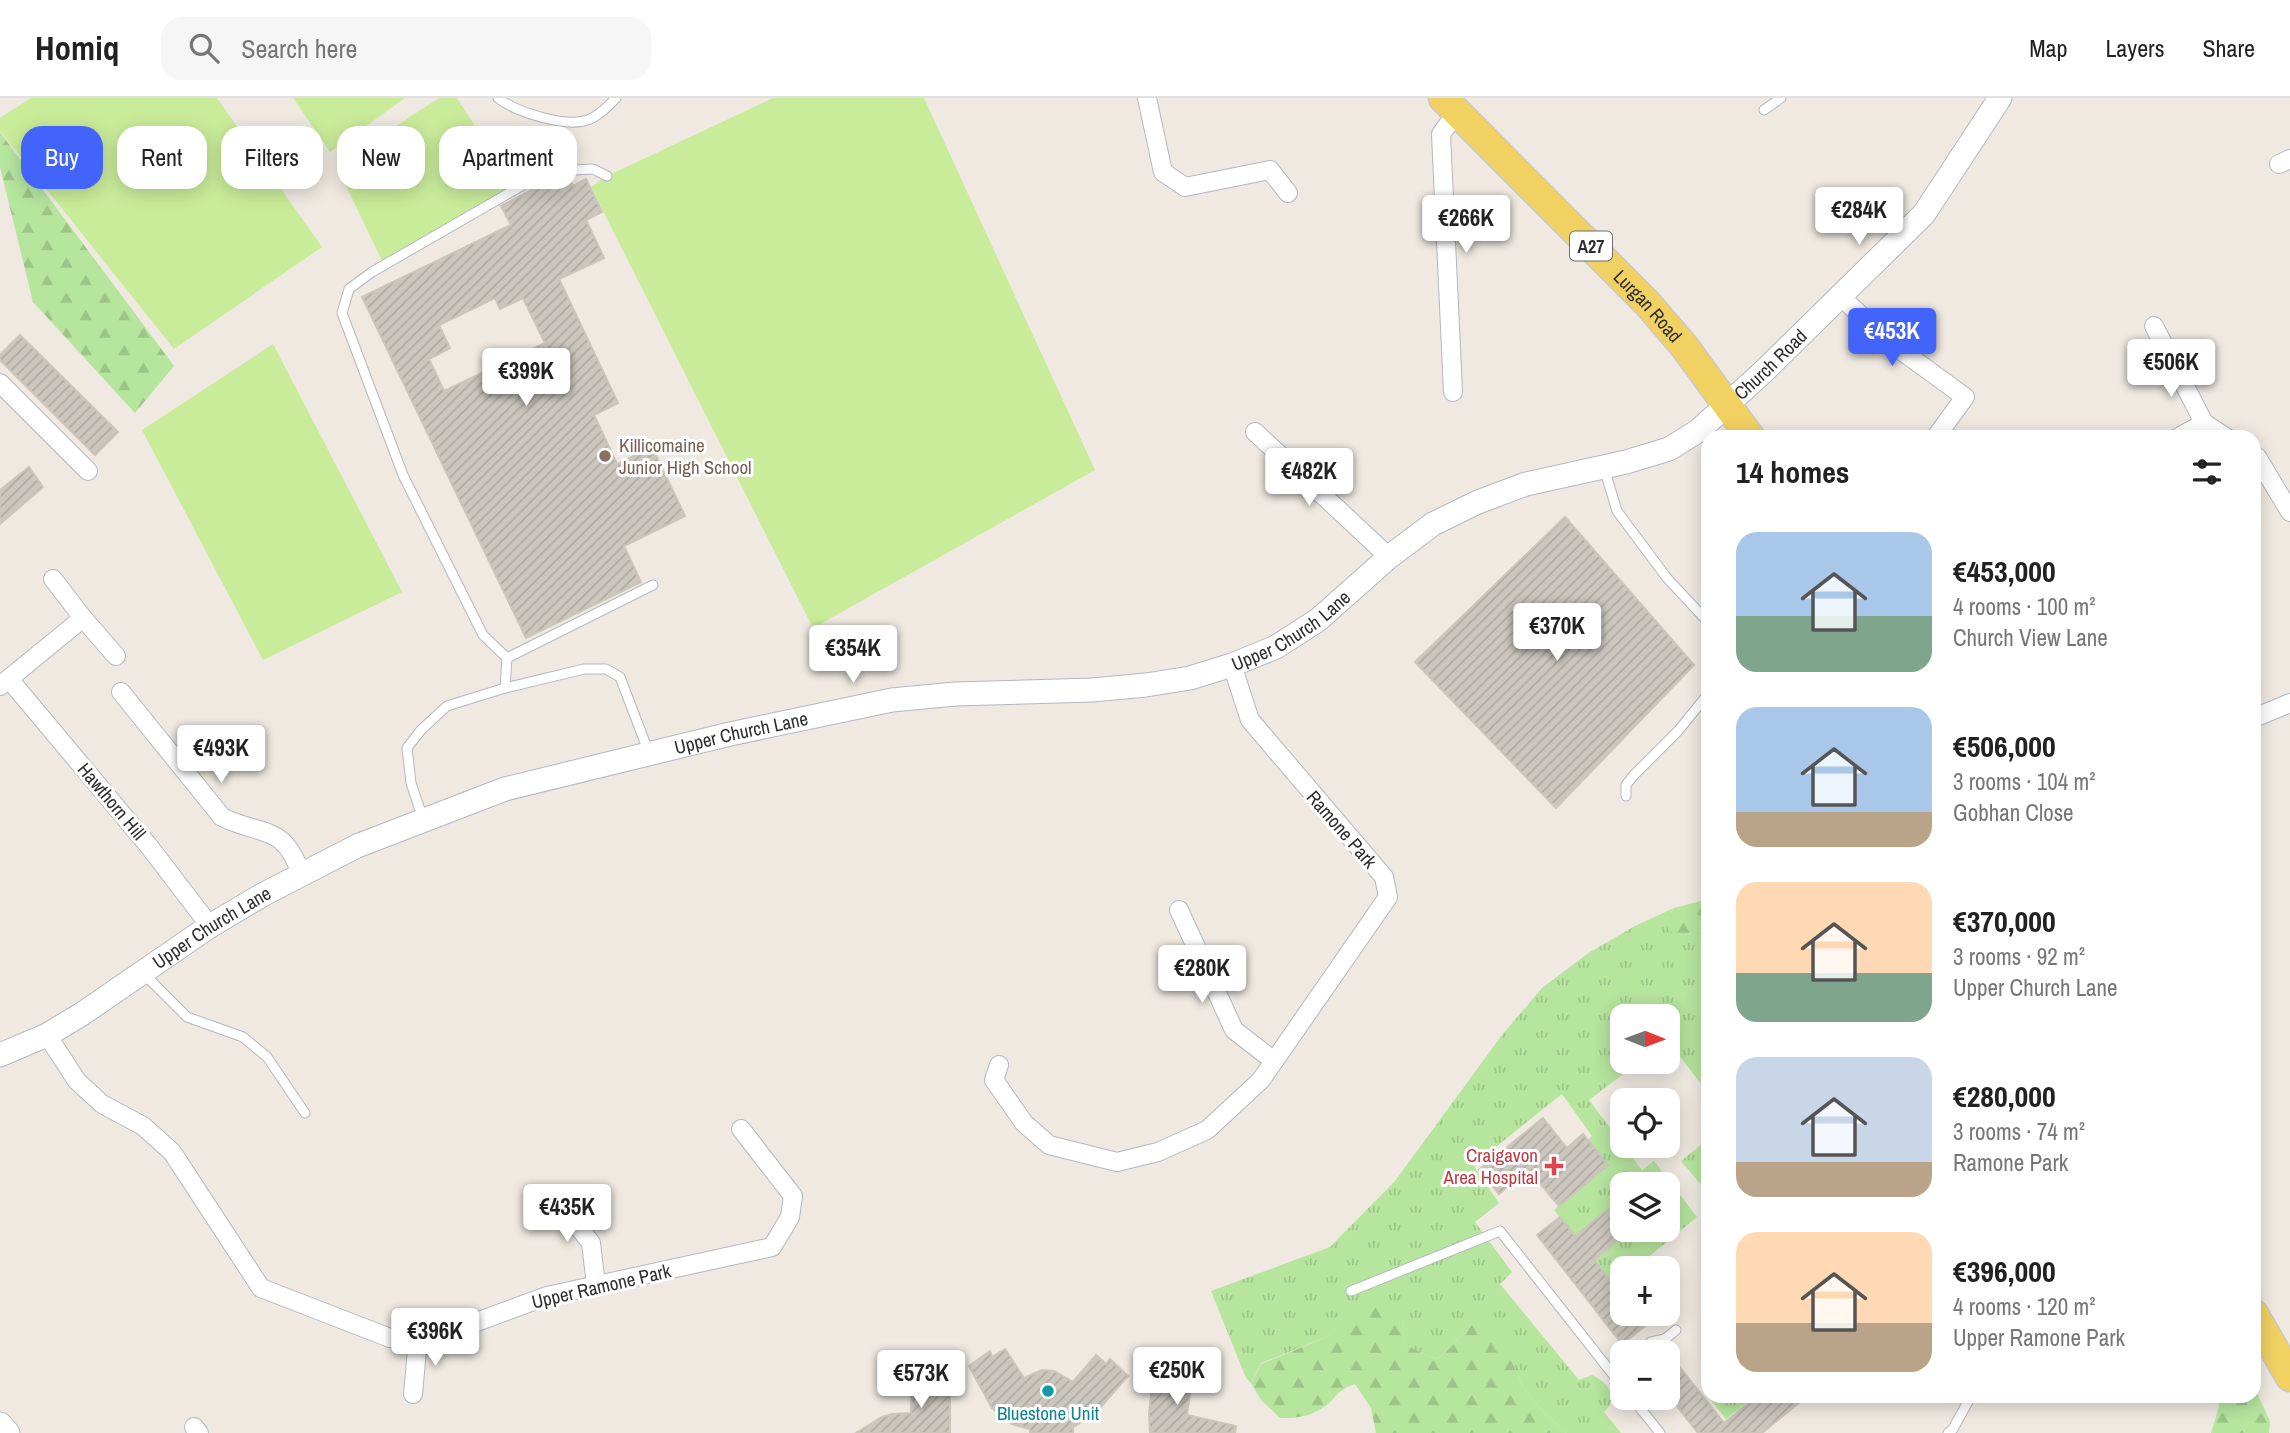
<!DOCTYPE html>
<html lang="en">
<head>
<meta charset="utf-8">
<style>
	body { margin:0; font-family:"Archivo Narrow",sans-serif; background:#f6f6f6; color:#222; height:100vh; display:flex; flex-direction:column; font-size:26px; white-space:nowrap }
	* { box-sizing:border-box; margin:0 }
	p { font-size:23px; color:#767676 }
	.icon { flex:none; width:38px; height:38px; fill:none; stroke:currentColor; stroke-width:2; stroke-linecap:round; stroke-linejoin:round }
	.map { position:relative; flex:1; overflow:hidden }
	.sheet { position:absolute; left:1701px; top:332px; width:560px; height:973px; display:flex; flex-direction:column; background:#fff; border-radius:21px; box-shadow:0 4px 18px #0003 }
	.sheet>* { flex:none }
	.top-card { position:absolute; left:21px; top:28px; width:665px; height:63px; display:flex; gap:14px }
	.needle { width:46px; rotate:91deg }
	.controls { position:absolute; left:1610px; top:906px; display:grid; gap:14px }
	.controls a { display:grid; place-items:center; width:70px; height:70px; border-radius:14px; background:#fff; box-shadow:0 4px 18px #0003; font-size:35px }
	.price { position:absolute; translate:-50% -60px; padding:0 16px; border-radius:7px; background:#fff; color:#222; font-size:23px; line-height:46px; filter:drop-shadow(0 2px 4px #0008) }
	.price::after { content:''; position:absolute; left:50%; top:42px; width:21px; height:16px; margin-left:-10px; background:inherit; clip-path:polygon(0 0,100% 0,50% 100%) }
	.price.on { background:#4264fb; color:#fff }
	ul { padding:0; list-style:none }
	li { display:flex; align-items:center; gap:21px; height:175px; padding:0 35px }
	li span { display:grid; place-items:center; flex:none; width:196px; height:140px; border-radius:21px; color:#555 }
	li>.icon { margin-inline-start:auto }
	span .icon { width:84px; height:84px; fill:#fffc; stroke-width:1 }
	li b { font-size:30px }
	h2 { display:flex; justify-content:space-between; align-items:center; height:84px; padding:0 35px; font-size:30px }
	.tag { padding:0 24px; border-radius:21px; background:#fff; box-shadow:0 4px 18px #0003; font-size:24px; line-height:63px }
	.tag.on { background:#4264fb; color:#fff }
	header { display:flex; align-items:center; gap:42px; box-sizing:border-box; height:98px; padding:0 35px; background:#fff; border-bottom:2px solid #e0e0e0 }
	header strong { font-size:33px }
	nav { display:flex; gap:38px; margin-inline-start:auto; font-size:24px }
	.search { width:490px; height:63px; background:#f6f6f6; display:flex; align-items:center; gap:18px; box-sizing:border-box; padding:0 24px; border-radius:21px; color:#767676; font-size:26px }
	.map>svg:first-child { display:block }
	.grass { fill:url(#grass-tufts); fill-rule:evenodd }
	.forest { fill:url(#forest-firs) }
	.pitch { fill:#c9ec9a }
	.building { fill:url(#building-hatch); stroke:#cbc5ba; stroke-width:2; fill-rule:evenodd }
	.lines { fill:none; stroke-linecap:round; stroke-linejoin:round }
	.service-casing { stroke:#b4b7c1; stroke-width:11 }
	.minor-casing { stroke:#b4b7c1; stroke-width:20 }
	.tertiary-casing { stroke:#b4b7c1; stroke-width:25 }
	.primary-casing { stroke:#c9c9c9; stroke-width:31 }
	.service { stroke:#fff; stroke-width:9 }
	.minor { stroke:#fff; stroke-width:18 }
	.tertiary { stroke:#fff; stroke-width:23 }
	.primary { stroke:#f2d163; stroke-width:28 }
	.education-dot { fill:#8d6e63; stroke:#fff; stroke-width:2.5 }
	.health-dot { fill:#e0444e; stroke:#fff; stroke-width:2.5 }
	.culture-dot { fill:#0f9aa8; stroke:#fff; stroke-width:2.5 }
	.labels { text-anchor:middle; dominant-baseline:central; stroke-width:6; stroke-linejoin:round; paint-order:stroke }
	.shield { fill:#fff; stroke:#6d6d6d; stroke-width:2 }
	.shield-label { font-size:18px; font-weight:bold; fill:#2e2e2e }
	.street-label { font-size:19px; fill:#2e2e2e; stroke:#fff }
	.education-label { font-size:19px; fill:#785e54; stroke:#fff; text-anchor:start }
	.health-label { font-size:19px; fill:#be3a42; stroke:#fff; text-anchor:end }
	.culture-label { font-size:19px; fill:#0d838f; stroke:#fff }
</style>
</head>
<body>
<header>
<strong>Homiq</strong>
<div class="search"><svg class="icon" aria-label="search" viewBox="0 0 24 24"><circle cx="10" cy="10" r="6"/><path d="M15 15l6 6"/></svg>Search here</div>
<nav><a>Map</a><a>Layers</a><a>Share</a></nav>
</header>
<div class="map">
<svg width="2290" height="1335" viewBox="0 0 2290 1335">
	<defs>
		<pattern id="grass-tufts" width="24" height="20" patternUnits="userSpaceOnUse" patternTransform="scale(1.75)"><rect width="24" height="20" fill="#b6e59e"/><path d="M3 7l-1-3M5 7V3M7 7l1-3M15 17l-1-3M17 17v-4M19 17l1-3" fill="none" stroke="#9dc588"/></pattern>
		<pattern id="forest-firs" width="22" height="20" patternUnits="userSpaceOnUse" patternTransform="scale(1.75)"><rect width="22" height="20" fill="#b6e59e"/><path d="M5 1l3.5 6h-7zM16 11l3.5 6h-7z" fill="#9dc588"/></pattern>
		<pattern id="building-hatch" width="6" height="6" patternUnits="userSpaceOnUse" patternTransform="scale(1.75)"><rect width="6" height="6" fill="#cbc7bf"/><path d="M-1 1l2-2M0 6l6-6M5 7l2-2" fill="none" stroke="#afaba4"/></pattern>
	</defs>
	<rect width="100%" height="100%" fill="#efe9e1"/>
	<!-- grass -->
	<g class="grass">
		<path d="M 1674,810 L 1665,823 L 1684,837 L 1708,830 L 1708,995 L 1668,943 L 1668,919 L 1622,919 L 1622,964 L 1639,964 L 1589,1002 L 1642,1072 L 1654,1063 L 1697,1119 L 1634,1171 L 1622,1171 L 1622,1180 L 1613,1187 L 1554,1112 L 1608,1067 L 1588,1042 L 1592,1038 L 1562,996 L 1473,1067 L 1499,1105 L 1475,1124 L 1512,1174 L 1500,1186 L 1579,1282 L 1592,1277 C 1608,1284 1619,1300 1604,1314 L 1621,1335 L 1566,1335 L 1545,1316 L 1523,1289 L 1512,1262 L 1472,1225 L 1450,1250 L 1437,1261 L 1421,1255 L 1404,1245 L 1403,1221 L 1341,1227 L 1327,1239 L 1261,1265 L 1251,1285 L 1246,1280 L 1211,1193 L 1330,1149 L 1395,1083 L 1502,937 L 1542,890 L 1590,854 L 1635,828 ZM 1622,1087 L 1668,1087 L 1668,1132 L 1622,1132 Z"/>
		<polygon points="1708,1041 1708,1095 1681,1063"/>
		<polygon points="1714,1298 1754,1298 1754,1299 1726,1321 1710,1301"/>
	</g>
	<!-- forest -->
	<g class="forest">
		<polygon points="0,34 174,268 135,315 33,204 0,69"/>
		<polygon points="1708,801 1708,830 1684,837 1669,833 1665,823 1674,810"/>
		<path d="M 1374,1205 L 1398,1208 L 1403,1221 L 1404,1245 L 1421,1255 L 1437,1261 L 1450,1250 L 1472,1225 L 1489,1220 L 1503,1232 L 1512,1262 L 1523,1289 L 1545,1316 L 1566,1335 L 1376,1335 L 1371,1310 L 1355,1286 C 1335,1293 1338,1299 1324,1309 C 1310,1319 1296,1320 1280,1320 L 1261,1302 L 1251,1285 L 1261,1266 L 1327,1239 L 1356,1213 Z"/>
		<polygon points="2254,1289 2270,1323 2269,1335 2211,1335 2219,1309 2217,1299 2254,1298"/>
	</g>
	<!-- pitch -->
	<g class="pitch">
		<polygon points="31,0 217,0 322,149 174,251 0,33 0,20"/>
		<polygon points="293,0 405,0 330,54"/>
		<polygon points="439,0 457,0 516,92 384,167 336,67"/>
		<polygon points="773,0 924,0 1095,372 813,530 591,89 607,78"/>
		<polygon points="273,246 402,494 263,562 142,332"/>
	</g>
	<!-- building -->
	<g class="building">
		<path d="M 569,80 L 573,88 L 586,81 L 602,114 L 586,122 L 604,160 L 559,181 L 618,305 L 594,317 L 617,366 L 652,349 L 685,418 L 624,448 L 641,484 L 526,540 L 362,199 L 511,127 L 501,108 L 541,87 ZM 495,200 L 500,211 L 523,200 L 545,245 L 444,293 L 429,261 L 450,250 L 439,227 Z"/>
		<polygon points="20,237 118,334 95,357 0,262 0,257"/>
		<polygon points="29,369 43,389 0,426 0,392"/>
		<polygon points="1565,419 1694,567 1556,710 1415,564"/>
		<polygon points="1543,1020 1567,1050 1583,1036 1608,1067 1559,1108 1528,1071 1499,1096 1479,1072"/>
		<polygon points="1622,1100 1622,1139 1594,1162 1622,1199 1622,1216 1636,1216 1645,1228 1622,1246 1537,1137 1560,1119 1575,1138"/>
		<polygon points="1005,1251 1024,1280 1042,1272 1054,1273 1073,1284 1096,1257 1106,1266 1110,1261 1128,1278 1099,1311 1089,1320 1073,1329 1073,1335 1030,1335 1030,1331 1012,1326 992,1310 969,1268 990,1253 992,1259"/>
		<polygon points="1668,1254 1724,1325 1757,1298 1807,1298 1762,1335 1698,1335 1668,1297"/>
		<polygon points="1154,1270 1179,1273 1178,1278 1192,1281 1187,1317 1236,1328 1235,1335 1150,1335 1149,1316"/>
		<polygon points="926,1276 950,1278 950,1335 856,1335 882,1319 892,1316 911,1315 912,1281 925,1282"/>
	</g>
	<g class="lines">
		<defs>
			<g id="service">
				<path d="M 498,0 C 516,14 568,31 590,21 C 600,17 608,8 616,0"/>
				<polyline points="1764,12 1781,0"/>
				<polyline points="1604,370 1617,413 1667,480 1708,524"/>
				<polyline points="507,560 653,487"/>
				<polyline points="505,590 507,560 483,537 403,377 342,215 349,191 372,174 530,83 574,72 593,71 607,78"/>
				<polyline points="1626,698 1626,687 1633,678 1678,633 1708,596"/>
				<polyline points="423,721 411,685 407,650 421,632 447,608 505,590 584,571 606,571 620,579 649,655"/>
				<polyline points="144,876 187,919 243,939 267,959 305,1015"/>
				<polyline points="1351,1193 1500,1133 1622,1288"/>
				<polyline points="1640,1255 1651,1244 1665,1241"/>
				<polyline points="1658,1255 1665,1241 1676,1232"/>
				<polyline points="1632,1300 1660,1335"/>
				<polyline points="1948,1335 1953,1331 1971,1298"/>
			</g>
			<g id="minor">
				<polyline points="1147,0 1163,74 1185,89 1270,72 1288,95"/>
				<polyline points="2279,66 2290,61"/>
				<polyline points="1840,198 1888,243 1965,299 1935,340"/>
				<polyline points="2154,228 2204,325 2227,340"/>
				<polyline points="0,285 88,373"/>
				<polyline points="1453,294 1441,36 1457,14"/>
				<polyline points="1255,334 1389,459"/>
				<polyline points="2177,340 2204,325"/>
				<polyline points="2254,357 2257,359 2290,414"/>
				<polyline points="53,481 83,520 116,558"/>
				<polyline points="9,581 148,747 210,828"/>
				<polyline points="0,588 83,520"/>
				<path d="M 121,594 L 222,719 C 263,739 283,725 301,776"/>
				<polyline points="2254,620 2290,605"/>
				<polyline points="1179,812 1234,932 1274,963"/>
				<polyline points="47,937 77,983 102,1006 143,1028 172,1054 261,1190 390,1240 428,1242 547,1198 772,1149 790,1119 793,1098 741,1031"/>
				<polyline points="999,967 994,982 1024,1025 1049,1047 1117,1064 1158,1054 1207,1032 1261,982 1388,799 1384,779 1250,622 1232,567"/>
				<polyline points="553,1097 591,1145 596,1187"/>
				<polyline points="413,1296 418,1241"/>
				<polyline points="194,1329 199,1335"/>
			</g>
			<g id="tertiary">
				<path id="s1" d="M 0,957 L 47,937 L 82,916 L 210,828 L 264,796 L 357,748 L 505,691 L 730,636 L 892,602 L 955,596 L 1092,592 L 1146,587 L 1190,580 L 1232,567 L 1276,549 L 1318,522 L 1389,459 L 1433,426 L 1478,404 L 1526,386 L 1626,364 L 1669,351 L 1698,333 L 1762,275 L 1924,116 L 2000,0"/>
				<polyline points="0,1326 8,1335"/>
			</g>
			<g id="primary">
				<path id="s2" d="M 1443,0 L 1647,205 L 1684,248 L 1751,340"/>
				<polyline points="2254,1216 2290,1279"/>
			</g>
		</defs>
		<!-- service casing -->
		<use href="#service" class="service-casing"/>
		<!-- minor casing -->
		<use href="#minor" class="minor-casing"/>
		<!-- tertiary casing -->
		<use href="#tertiary" class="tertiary-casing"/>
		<!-- primary casing -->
		<use href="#primary" class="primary-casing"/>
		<!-- service -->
		<use href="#service" class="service"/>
		<!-- minor -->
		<use href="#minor" class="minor"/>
		<!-- tertiary -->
		<use href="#tertiary" class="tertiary"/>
		<!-- primary -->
		<use href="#primary" class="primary"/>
	</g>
	<!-- markers -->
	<circle class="education-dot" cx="605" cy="358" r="7"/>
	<path class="health-dot" d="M1550.5 1057.5h7v7h7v7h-7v7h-7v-7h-7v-7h7z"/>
	<circle class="culture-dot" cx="1048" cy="1293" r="7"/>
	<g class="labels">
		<!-- shield labels -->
		<rect class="shield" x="1570" y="133.5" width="42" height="29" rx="5"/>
		<g class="shield-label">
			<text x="1591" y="148">A27</text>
		</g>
		<!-- street labels -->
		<g class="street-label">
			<text stroke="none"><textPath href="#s2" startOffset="292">Lurgan Road</textPath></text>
			<text stroke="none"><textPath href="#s1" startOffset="1942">Church Road</textPath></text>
			<text stroke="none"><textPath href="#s1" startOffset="1382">Upper Church Lane</textPath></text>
			<text stroke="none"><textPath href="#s1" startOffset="816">Upper Church Lane</textPath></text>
			<text transform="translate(112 703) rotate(50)">Hawthorn Hill</text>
			<text transform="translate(1342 731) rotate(49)">Ramone Park</text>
			<text stroke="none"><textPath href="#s1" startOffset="248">Upper Church Lane</textPath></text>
			<text transform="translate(601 1188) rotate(-13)">Upper Ramone Park</text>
		</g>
		<!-- education labels -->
		<g class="education-label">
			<text x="619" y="347">Killicomaine<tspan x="619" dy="22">Junior High School</tspan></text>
		</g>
		<!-- health labels -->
		<g class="health-label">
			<text x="1538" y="1057">Craigavon<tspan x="1538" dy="22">Area Hospital</tspan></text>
		</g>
		<!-- culture labels -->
		<g class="culture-label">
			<text x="1048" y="1315">Bluestone Unit</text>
		</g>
	</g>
</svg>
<div class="controls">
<a><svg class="needle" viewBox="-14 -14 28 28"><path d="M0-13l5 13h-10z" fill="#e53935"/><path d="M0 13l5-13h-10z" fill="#767676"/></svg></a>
<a><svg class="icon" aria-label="locate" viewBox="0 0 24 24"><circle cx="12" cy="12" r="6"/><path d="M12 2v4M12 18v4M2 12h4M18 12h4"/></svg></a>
<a><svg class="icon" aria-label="layers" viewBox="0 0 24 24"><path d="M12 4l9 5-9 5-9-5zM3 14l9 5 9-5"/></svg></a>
<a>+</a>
<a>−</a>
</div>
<b class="price" style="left:1859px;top:149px">€284K</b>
<b class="price" style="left:1466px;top:157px">€266K</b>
<b class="price on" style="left:1892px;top:270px">€453K</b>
<b class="price" style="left:2171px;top:301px">€506K</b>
<b class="price" style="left:526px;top:310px">€399K</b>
<b class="price" style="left:1309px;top:410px">€482K</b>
<b class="price" style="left:1557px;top:565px">€370K</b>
<b class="price" style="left:853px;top:587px">€354K</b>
<b class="price" style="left:221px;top:687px">€493K</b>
<b class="price" style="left:1202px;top:907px">€280K</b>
<b class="price" style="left:567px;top:1146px">€435K</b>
<b class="price" style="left:435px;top:1270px">€396K</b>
<b class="price" style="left:1177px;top:1309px">€250K</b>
<b class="price" style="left:921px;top:1312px">€573K</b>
<div class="top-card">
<a class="tag on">Buy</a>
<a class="tag">Rent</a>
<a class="tag">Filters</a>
<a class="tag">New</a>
<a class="tag">Apartment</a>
</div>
<section class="sheet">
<h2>14 homes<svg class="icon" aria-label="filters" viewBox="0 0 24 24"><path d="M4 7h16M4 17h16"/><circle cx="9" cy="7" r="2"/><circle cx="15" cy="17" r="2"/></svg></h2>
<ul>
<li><span style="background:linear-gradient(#a9c7e8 60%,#7fa58c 0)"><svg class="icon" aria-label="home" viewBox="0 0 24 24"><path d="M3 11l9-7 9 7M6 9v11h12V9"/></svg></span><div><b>€453,000</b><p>4 rooms · 100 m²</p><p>Church View Lane</p></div></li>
<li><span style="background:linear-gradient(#a9c7e8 75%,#b9a48a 0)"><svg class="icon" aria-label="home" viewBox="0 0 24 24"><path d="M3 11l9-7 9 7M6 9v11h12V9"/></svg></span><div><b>€506,000</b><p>3 rooms · 104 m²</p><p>Gobhan Close</p></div></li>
<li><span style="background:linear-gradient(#ffd9b3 65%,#7fa58c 0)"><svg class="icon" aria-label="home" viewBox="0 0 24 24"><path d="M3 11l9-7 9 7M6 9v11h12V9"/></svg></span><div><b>€370,000</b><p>3 rooms · 92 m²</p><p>Upper Church Lane</p></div></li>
<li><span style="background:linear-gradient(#c9d6e8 75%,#b9a48a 0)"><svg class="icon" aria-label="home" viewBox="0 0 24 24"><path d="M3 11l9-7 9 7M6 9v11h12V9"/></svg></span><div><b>€280,000</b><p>3 rooms · 74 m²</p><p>Ramone Park</p></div></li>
<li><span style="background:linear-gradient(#ffd9b3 65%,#b9a48a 0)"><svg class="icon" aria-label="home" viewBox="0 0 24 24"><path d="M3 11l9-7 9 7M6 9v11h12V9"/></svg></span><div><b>€396,000</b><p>4 rooms · 120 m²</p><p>Upper Ramone Park</p></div></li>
</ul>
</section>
</div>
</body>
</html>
